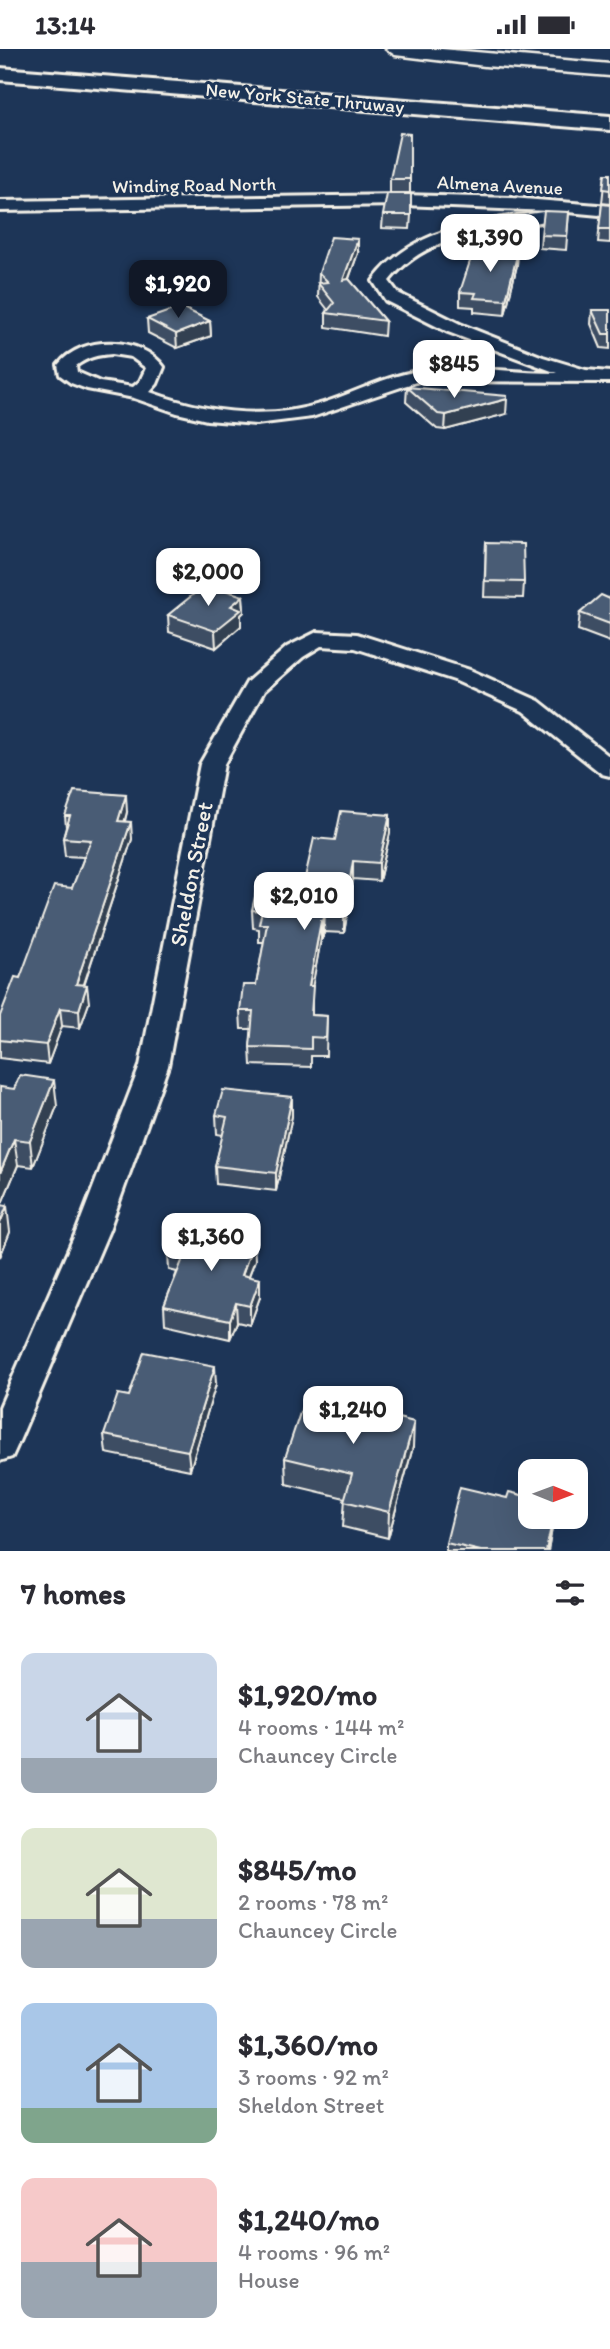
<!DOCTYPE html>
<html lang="en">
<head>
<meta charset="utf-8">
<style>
	body { margin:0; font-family:Itim,sans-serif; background:#f2f2f3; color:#2b2b33; height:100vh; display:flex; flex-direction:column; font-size:26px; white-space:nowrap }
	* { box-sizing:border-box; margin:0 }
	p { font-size:23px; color:#7c7c81 }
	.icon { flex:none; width:38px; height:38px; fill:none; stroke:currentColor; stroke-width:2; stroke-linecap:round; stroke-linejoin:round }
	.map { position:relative; height:1502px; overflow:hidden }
	.details { display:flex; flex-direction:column; background:#fff; flex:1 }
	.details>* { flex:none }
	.needle { width:46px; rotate:91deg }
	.fabs { position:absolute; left:518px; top:1410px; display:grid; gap:14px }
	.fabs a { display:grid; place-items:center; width:70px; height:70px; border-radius:14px; background:#fff; box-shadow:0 7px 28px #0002; font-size:35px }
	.price { position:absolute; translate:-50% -60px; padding:0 16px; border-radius:14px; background:#fff; color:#222; font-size:23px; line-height:46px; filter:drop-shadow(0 2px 4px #0008) }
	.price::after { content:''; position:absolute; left:50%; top:42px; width:21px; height:16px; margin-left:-10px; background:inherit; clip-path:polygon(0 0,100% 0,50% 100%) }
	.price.current { background:#111827; color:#fff }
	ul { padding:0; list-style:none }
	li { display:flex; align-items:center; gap:21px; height:175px; padding:0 21px }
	li span { display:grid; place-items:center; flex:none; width:196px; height:140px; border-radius:14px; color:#555 }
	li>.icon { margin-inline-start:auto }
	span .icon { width:84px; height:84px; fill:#fffc; stroke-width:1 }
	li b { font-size:30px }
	h2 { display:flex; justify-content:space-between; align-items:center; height:84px; padding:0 21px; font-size:30px }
	.status { display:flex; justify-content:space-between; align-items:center; height:49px; padding:0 35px; background:#fff; direction:ltr }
	.status svg { height:19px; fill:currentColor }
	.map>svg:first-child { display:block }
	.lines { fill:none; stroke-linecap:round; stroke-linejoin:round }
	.minor-casing { stroke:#f4f1e8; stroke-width:6 }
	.secondary-casing { stroke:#f4f1e8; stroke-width:5 }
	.motorway-casing { stroke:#f4f1e8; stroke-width:6 }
	.minor { fill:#1d3557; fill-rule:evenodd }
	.secondary { fill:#1d3557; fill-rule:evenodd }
	.motorway { fill:#1d3557; fill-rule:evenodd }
	.wall { fill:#3e4e64; stroke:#f4f1e8; stroke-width:2 }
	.shaded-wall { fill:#324051; stroke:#f4f1e8; stroke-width:2 }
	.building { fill:#485b74; stroke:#f4f1e8; stroke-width:2 }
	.labels { text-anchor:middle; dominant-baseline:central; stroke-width:6; stroke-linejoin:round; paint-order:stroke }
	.far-street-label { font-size:19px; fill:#f4f1e8; stroke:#1d3557 }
	.street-label { font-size:23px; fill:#f4f1e8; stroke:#1d3557 }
</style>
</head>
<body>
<div class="status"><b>13:14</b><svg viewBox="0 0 49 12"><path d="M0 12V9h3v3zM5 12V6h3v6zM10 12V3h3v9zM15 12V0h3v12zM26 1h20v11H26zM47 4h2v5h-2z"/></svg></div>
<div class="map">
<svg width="610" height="1502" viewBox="0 0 610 1502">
	<rect width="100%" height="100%" fill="#1d3557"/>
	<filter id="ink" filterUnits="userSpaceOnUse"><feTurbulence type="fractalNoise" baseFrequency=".0143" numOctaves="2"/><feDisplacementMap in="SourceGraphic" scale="14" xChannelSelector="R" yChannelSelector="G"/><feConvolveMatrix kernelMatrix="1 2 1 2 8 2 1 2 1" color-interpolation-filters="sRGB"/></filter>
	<g filter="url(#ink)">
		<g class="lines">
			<defs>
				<g id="minor">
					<path d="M 403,146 L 512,149 L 610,157 L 610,167 L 557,162 L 561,166 L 558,169 C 499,184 431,179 389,232 L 398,244 L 460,275 L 543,308 L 586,321 L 610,323 L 610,333 L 419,332 L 312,368 L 256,375 L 207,371 L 177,364 L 134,349 L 87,340 L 71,334 L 60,326 L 58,316 C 82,285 141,287 164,318 L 157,335 L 150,343 C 205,363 266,372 323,354 C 355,344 385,327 419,322 C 462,315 513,324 557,324 L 448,283 L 386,252 L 373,232 C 413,176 487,172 550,162 L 403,156 L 0,162 L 0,152 ZM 112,305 L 131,308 L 146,319 L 140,332 L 133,338 L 100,333 L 77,323 L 76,317 C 87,308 98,306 112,305 Z"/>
					<polygon points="317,583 357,585 470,621 539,652 610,708 610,727 602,725 523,662 454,631 355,599 321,597 303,608 264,642 224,715 168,1017 109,1181 17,1397 12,1408 0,1412 0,1358 77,1181 140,1017 200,715 247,633 287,598"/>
				</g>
				<polygon id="secondary" points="386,0 441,0 610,15 610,27 485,17 395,6"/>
				<polygon id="motorway" points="0,19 610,67 610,81 0,31"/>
			</defs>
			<!-- minor casing -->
			<use href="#minor" class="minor-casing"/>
			<!-- secondary casing -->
			<use href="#secondary" class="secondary-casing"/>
			<!-- motorway casing -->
			<use href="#motorway" class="motorway-casing"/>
			<!-- minor -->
			<use href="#minor" class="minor"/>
			<!-- secondary -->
			<use href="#secondary" class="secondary"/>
			<!-- motorway -->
			<use href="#motorway" class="motorway"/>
		</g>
		<!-- wall -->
		<g class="wall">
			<polygon points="605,125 610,125 610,155 602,154"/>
			<rect x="390" y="130" width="20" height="14"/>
			<polygon points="602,155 610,156 610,194 598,193"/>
			<polygon points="569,163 566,201 540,199 541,186"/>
			<polygon points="383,166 411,166 410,180 382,179"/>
			<polygon points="518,202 517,216 505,266 474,263 474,258 460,257 460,243"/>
			<polygon points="358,204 349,230 385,272 384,287 326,278 326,264 328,261 318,248 319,224"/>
			<polygon points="592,261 610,261 610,300 601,299 591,275"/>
			<polygon points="147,270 210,272 211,287 177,299 148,284"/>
			<polygon points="407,338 506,365 445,381 437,380 406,353"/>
			<polygon points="486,494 524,533 523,549 484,548"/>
			<polygon points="243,547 244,563 241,566 241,577 216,599 169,583 168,566"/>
			<polygon points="610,550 610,593 578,581 580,564"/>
			<polygon points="127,763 125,772 132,790 84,936 89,954 80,979 62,977 48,1015 0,1009 0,967 20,929 72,839 84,808 65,807 63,789 66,778 65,767"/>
			<polygon points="390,766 390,784 379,832 353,830 344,884 324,883 323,890 321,890 312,937 312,966 327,967 326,1007 311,1007 311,1018 251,1016 250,998 252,980 241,980 240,962 256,936 264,893 259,893 259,880 253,879 252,861 304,833 335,791"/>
			<polygon points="0,1038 57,1057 33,1118 18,1116 1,1156 10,1183 0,1208"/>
			<polygon points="292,1048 292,1067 276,1142 216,1135 215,1117 223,1086 217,1085 216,1066"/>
			<polygon points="168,1203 255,1211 249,1227 260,1248 250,1276 237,1273 230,1290 165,1275 164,1257 177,1223 169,1221"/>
			<polygon points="216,1335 190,1421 106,1404 104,1386 129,1347"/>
			<polygon points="366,1361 413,1398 388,1489 343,1478 345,1449 286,1435 285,1409"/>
			<polygon points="530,1457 554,1468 548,1502 446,1502 446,1494"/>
		</g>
		<!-- shaded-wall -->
		<g class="shaded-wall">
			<polygon points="358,190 358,204 343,245 343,231"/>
			<polygon points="518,202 517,216 505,266 506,251"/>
			<polygon points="210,272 211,287 177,299 176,285"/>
			<polygon points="507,350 506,365 445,381 446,366"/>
			<polygon points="243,547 244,563 241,566 241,577 216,599 215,582 231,557"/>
			<polygon points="126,746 127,763 120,789 118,772"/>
			<polygon points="390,766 390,784 379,832 379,814"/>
			<polygon points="131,773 132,790 78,953 76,935"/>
			<polygon points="353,812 353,830 344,884 344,866"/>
			<polygon points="325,865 324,883 323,890 323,872"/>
			<polygon points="321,872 321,890 309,956 309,937"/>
			<polygon points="87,936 89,954 80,979 79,961"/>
			<polygon points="60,959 62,977 48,1015 46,996"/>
			<polygon points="54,1031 57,1057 33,1118 30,1092"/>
			<polygon points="292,1048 292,1067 276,1142 276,1124"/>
			<polygon points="14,1090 18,1116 0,1159 0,1124"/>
			<polygon points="7,1157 10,1183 0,1208 0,1174"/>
			<polygon points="254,1192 255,1211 242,1244 242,1226"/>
			<polygon points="260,1230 260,1248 250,1276 250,1257"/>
			<polygon points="236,1254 237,1273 230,1290 230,1271"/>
			<polygon points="215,1317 216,1335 190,1421 188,1402"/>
			<polygon points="414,1373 413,1398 388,1489 389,1463"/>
			<polygon points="554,1468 548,1502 546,1502"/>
		</g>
		<!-- building -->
		<g class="building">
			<polygon points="400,84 410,85 410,130 390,130"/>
			<polygon points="605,125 610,125 610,141 603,140"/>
			<polygon points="387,145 411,145 411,166 383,166"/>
			<polygon points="602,155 610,156 610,180 599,180"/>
			<polygon points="544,162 569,163 567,187 541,186"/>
			<polygon points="331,188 358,190 343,231 349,230 385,272 326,264 334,254 318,234 328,233 319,224"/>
			<polygon points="474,200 518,202 506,251 474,249 476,244 460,243"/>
			<polygon points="181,258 210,272 176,285 147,270"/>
			<polygon points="592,261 610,261 610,285 603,285"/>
			<polygon points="407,338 507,347 507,350 446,366 438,365"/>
			<polygon points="486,494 523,495 524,533 485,532"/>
			<polygon points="206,535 243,547 231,557 241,561 215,582 168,566"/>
			<polygon points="601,546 610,550 610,575 580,564"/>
			<polygon points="74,742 126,746 118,772 131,773 76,935 87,936 79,961 60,959 46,996 0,991 0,967 15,928 20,929 54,837 72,839 91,791 63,789 70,767 65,767"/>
			<polygon points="341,762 390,766 379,814 353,812 344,866 325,865 323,872 321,872 309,937 313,937 311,966 327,967 326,989 311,988 311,1000 250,998 253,962 240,962 243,936 256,936 267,875 259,875 262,862 252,861 259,829 304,833 314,789 335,791"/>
			<polygon points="20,1026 54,1031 30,1092 14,1090 0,1124 0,1038 14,1040"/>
			<polygon points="223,1041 292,1048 276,1124 215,1117 227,1068 216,1066"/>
			<polygon points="0,1156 7,1157 0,1174"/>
			<polygon points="179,1176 254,1192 242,1226 260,1230 250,1257 236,1254 230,1271 164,1257 184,1207 168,1203"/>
			<polygon points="144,1303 215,1317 188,1402 104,1386 118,1345 129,1347"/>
			<polygon points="307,1343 332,1348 333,1344 366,1352 363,1360 414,1373 389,1463 344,1452 352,1425 285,1409"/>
			<polygon points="460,1438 507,1449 509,1443 530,1448 529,1456 530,1457 530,1468 553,1468 546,1502 481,1502 446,1494"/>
		</g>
	</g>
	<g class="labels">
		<!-- far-street labels -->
		<g class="far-street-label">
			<text transform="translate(305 49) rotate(5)">New York State Thruway</text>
			<text transform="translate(194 136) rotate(-1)">Winding Road North</text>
			<text transform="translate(500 136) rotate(3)">Almena Avenue</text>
		</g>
		<!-- street labels -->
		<g class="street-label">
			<text transform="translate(191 825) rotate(-79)">Sheldon Street</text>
		</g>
	</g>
</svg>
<div class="fabs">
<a><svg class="needle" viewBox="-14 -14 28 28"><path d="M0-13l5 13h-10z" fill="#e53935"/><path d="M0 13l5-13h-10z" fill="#7c7c81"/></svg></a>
</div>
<b class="price" style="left:490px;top:225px">$1,390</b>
<b class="price current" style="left:178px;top:271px">$1,920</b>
<b class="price" style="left:454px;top:351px">$845</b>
<b class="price" style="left:208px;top:559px">$2,000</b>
<b class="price" style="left:304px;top:883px">$2,010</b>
<b class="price" style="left:211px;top:1224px">$1,360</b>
<b class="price" style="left:353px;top:1397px">$1,240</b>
</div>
<section class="details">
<h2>7 homes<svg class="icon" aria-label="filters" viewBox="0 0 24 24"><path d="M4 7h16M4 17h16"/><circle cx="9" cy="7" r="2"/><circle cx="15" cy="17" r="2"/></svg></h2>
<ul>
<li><span style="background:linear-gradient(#c9d6e8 75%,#9aa5b1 0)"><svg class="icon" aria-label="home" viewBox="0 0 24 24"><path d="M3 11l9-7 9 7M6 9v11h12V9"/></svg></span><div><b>$1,920/mo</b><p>4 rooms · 144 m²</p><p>Chauncey Circle</p></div></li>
<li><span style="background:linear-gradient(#dfe7d0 65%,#9aa5b1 0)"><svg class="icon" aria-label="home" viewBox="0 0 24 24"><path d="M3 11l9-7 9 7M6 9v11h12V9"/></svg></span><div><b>$845/mo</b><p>2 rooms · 78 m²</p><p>Chauncey Circle</p></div></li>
<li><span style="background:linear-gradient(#a9c7e8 75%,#7fa58c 0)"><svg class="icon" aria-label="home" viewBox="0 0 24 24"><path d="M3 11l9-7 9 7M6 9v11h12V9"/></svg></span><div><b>$1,360/mo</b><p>3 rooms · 92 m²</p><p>Sheldon Street</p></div></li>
<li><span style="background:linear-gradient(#f6c9c9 60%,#9aa5b1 0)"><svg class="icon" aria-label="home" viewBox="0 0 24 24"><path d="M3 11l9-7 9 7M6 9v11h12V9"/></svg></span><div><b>$1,240/mo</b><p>4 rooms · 96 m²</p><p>House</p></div></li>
</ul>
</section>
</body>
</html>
